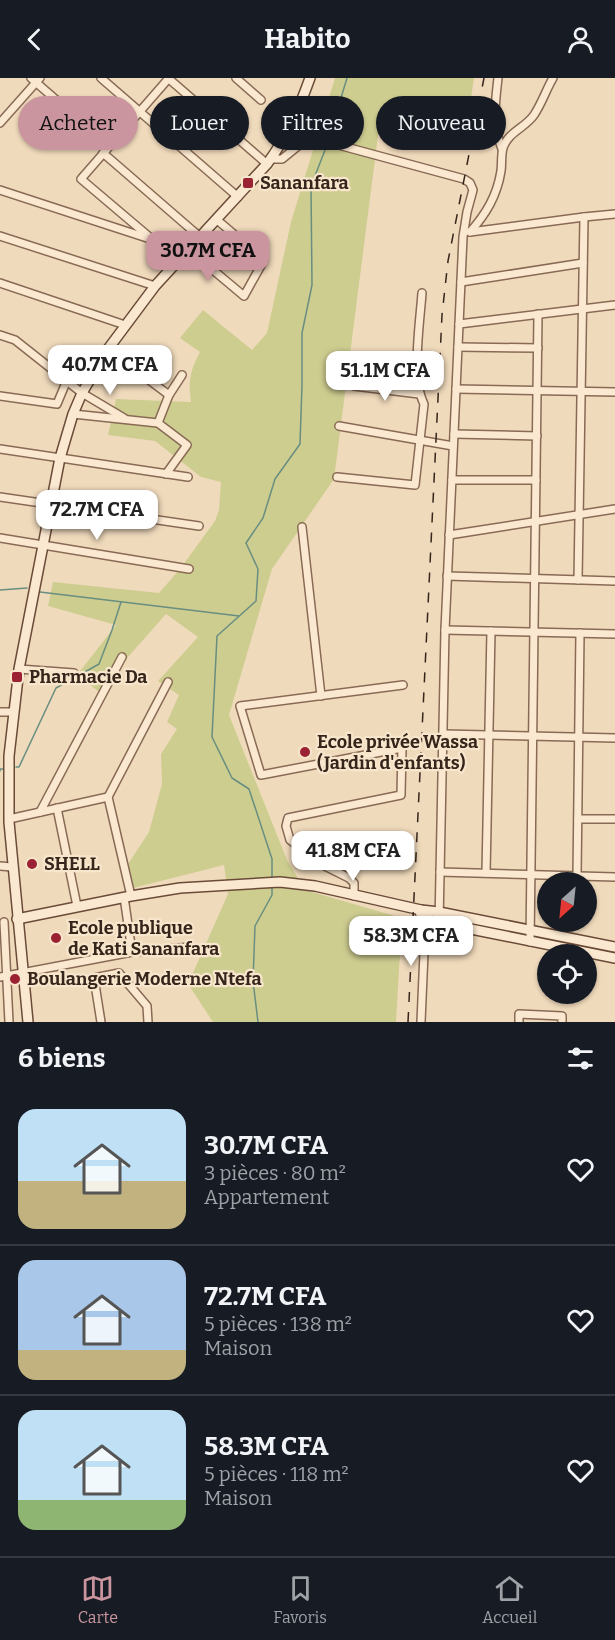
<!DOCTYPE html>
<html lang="fr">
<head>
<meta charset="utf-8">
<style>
	body { margin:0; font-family:Bitter,serif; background:#242831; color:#f1f3f6; height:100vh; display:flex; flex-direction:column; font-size:22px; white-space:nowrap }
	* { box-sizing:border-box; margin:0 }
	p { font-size:20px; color:#9ea1a6 }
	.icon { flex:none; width:33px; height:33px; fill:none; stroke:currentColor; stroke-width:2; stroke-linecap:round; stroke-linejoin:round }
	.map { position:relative; height:944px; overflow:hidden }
	.details { display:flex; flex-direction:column; background:#171b24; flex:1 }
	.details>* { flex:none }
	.banner { position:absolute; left:18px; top:18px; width:579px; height:54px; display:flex; gap:12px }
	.needle { width:39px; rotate:207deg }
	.controls { position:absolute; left:537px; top:794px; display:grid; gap:12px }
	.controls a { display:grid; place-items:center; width:60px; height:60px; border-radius:50%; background:#171b24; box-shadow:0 2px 4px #0004; font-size:30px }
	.price { position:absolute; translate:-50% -51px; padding:0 14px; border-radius:12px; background:#fff; color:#222; font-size:20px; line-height:39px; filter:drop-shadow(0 2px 3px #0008) }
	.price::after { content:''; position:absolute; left:50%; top:36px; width:18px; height:14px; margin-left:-9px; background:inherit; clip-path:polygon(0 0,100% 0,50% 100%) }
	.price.current { background:#ca959e; color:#111 }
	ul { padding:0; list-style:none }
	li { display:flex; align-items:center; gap:18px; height:150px; padding:0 18px }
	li+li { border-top:2px solid #363941 }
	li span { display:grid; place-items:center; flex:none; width:168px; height:120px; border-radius:18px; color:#555 }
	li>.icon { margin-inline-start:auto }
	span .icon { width:72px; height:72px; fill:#fffc; stroke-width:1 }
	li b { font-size:26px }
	h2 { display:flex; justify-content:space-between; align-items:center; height:72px; padding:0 18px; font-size:26px }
	.pill { padding:0 21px; border-radius:27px; background:#171b24; box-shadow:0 2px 4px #0004; font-size:21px; line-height:54px }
	.pill.current { background:#ca959e; color:#111 }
	header { display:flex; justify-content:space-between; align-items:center; height:78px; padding:0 18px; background:#171b24; font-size:27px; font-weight:700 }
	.tabs { display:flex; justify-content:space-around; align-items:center; height:84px; border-top:2px solid #363941; background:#171b24; font-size:16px; color:#9ea1a6 }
	.tabs a { display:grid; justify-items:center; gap:3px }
	.tabs .current { color:#ca959e }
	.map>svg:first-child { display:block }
	.green { fill:#cecd90 }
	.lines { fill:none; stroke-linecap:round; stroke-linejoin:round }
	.stream { stroke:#688e80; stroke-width:1.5 }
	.street-casing { stroke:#886a55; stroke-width:10 }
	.secondary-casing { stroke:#6a4b38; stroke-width:12 }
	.street { stroke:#fbe8d0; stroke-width:7 }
	.secondary { stroke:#fbe8d0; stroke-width:9 }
	.rail { stroke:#36251b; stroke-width:1.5; stroke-dasharray:10 10; stroke-linecap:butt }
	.poi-dot { fill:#9a2232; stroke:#f7e5cc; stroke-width:2 }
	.labels { text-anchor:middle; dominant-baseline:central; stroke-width:4.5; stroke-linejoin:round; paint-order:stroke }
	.poi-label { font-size:18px; font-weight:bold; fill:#36251b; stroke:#f7e5cc; text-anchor:start }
</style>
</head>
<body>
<header><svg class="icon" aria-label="back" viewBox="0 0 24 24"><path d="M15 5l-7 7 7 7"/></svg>Habito<svg class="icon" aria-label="person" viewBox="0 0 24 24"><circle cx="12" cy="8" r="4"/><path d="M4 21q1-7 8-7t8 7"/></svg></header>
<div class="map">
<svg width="615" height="944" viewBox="0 0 615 944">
	<rect width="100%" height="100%" fill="#f0dabc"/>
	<!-- green -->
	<path class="green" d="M 335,0 L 474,0 L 468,40 L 379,50 L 334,401 L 272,491 L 229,637 L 287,782 L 305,812 L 402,840 L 396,944 L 213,944 L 188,906 L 228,816 L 224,787 L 129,811 L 124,792 L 149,754 L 162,706 L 161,676 L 177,651 L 167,644 L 179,617 L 158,603 L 198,559 L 166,536 L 98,613 L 77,597 L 116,547 L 48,528 L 53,504 L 159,515 L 180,491 L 215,443 L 219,432 L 221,404 L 201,399 L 155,363 L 108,357 L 116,321 L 191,324 C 188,303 190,293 200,274 L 180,260 L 203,232 L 252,272 L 267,255 L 291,144 Z"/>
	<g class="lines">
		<!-- stream -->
		<g class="stream">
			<polyline points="328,63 347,0"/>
			<polyline points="0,512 27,510"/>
			<polyline points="40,514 239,538"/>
			<polyline points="16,689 19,689 56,610 99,586 112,552 121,524"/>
			<polyline points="0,693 0,691 3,691"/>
			<polyline points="272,801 272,781 249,711 232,700 212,659 217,558 256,523 258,491 246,465 263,440 275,401 300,366 302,307 302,255 312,207 311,108 327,67"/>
			<polyline points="258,944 253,903 255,848 272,817 272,808"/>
		</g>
		<defs>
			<g id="street">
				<polyline points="31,0 109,68"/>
				<polyline points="101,0 238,119"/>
				<polyline points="168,0 267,86"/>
				<polyline points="236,0 261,22"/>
				<path d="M 498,0 C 495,26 492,46 502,71"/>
				<polyline points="0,45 40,0"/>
				<polyline points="103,75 200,159"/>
				<polyline points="271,81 282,81 309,59 464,101 470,105 473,112 467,134 463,159 445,552 439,845"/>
				<polyline points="0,112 187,173"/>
				<path d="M 470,154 C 486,136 497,118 501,93 C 502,86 501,77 503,70 C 508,54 525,50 534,37 C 542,25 546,12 553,0"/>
				<polyline points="470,154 584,139 615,136"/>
				<polyline points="0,158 155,208"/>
				<polyline points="153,162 81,101 169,0"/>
				<polyline points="188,171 244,218 264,182 216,141"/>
				<polyline points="461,204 583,185"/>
				<polyline points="0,205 125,247"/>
				<polyline points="459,246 615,227"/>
				<polyline points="0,257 15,262 82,315 124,340"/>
				<polyline points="458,269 538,270"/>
				<polyline points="108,271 169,317"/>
				<polyline points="354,308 419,316"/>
				<polyline points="456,311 615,314"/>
				<polyline points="0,318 57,326 67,302"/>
				<polyline points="73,336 158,345 187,367 166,396"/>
				<polyline points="158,345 169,317 182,297"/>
				<polyline points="339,348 453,368"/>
				<polyline points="454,356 537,358"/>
				<polyline points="0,371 188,399"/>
				<path d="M 337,399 L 415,407 L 424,326 C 411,301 420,244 422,215"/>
				<polyline points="452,402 536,402"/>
				<polyline points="0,419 199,448"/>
				<polyline points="302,449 321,618"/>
				<polyline points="449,457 615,431"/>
				<polyline points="0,460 189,491"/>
				<polyline points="447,498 615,503"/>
				<polyline points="578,502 584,139"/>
				<polyline points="445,552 615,556"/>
				<polyline points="19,591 74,595"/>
				<polyline points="0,634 13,634"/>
				<polyline points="443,656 615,660"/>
				<polyline points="57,730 77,828"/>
				<polyline points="40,734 122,579"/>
				<polyline points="9,741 108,719"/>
				<polyline points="578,741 615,741"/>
				<polyline points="0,788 12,789"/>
				<polyline points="440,794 615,799"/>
				<polyline points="486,795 491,553"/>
				<polyline points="577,798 580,555"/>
				<polyline points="131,818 108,719 168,604"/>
				<polyline points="354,818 354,805 349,800 323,787 290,762 286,748 288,740 401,717 402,670 261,697 240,628 403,607"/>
				<polyline points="124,819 132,874"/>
				<polyline points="418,831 425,852 421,944"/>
				<polyline points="4,844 9,944"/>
				<polyline points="530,864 538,236"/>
				<polyline points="0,899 132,874 191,869"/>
				<polyline points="101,944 94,900 119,895 147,928 148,944"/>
				<polyline points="519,944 519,936 562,938 562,944"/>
			</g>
			<g id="secondary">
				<polyline points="421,832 431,843 615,880"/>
				<polyline points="17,841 131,818 180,810 280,804 315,808 421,832 439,834 615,869"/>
				<path d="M 28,944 L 9,744 L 9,678 L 19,591 L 60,380 L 73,336 L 82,315 L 108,271 L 155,208 L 267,86 C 288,57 298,33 310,0"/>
			</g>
		</defs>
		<!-- street casing -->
		<use href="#street" class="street-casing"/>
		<!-- secondary casing -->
		<use href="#secondary" class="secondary-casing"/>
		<!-- street -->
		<use href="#street" class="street"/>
		<!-- secondary -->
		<use href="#secondary" class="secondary"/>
		<!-- rail -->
		<polyline class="rail" points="408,944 442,237 448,183 484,0"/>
	</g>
	<!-- markers -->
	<g class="poi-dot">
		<rect x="242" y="99" width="12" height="12" rx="3"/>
		<rect x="11" y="593" width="12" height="12" rx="3"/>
		<circle cx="305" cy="674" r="6"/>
		<circle cx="32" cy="786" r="6"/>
		<circle cx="56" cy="860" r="6"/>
		<circle cx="15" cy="901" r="6"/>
	</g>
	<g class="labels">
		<!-- poi labels -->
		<g class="poi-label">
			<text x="260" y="105">Sananfara</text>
			<text x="29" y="599">Pharmacie Da</text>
			<text x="317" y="664">Ecole privée Wassa<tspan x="317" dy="21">(Jardin d'enfants)</tspan></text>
			<text x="44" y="786">SHELL</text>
			<text x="68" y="850">Ecole publique<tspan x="68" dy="21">de Kati Sananfara</tspan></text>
			<text x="27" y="901">Boulangerie Moderne Ntefa</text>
		</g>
	</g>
</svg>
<div class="controls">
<a><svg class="needle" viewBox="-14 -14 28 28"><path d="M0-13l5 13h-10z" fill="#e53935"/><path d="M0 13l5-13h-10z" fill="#9ea1a6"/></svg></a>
<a><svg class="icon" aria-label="locate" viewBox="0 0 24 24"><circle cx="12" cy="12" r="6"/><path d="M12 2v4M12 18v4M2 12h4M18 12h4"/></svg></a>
</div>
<b class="price current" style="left:208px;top:204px">30.7M CFA</b>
<b class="price" style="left:110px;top:318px">40.7M CFA</b>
<b class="price" style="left:385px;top:324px">51.1M CFA</b>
<b class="price" style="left:97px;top:463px">72.7M CFA</b>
<b class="price" style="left:353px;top:804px">41.8M CFA</b>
<b class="price" style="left:411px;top:889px">58.3M CFA</b>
<div class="banner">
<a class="pill current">Acheter</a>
<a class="pill">Louer</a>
<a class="pill">Filtres</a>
<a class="pill">Nouveau</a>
</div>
</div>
<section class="details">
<h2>6 biens<svg class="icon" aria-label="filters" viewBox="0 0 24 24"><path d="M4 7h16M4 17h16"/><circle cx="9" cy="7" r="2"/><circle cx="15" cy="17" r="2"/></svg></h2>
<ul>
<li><span style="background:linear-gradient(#bfe0f5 60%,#c2b280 0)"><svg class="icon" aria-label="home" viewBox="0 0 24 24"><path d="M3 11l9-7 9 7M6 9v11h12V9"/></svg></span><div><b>30.7M CFA</b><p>3 pièces · 80 m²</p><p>Appartement</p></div><svg class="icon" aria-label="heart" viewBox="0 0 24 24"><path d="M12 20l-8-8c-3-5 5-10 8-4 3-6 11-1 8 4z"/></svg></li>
<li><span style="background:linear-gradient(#a9c7e8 75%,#c2b280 0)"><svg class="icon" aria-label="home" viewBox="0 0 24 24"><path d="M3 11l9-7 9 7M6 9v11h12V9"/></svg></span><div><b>72.7M CFA</b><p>5 pièces · 138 m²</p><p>Maison</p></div><svg class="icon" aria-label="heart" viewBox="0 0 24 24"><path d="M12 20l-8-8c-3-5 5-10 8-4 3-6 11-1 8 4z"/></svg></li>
<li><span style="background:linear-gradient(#bfe0f5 75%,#8fb573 0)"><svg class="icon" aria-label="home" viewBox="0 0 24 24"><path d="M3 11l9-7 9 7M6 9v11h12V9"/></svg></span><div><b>58.3M CFA</b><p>5 pièces · 118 m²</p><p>Maison</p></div><svg class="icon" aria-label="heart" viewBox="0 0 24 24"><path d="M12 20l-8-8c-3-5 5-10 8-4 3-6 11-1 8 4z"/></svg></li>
</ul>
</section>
<nav class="tabs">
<a class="current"><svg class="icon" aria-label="map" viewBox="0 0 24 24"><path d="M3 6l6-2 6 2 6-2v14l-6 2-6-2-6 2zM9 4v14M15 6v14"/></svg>Carte</a>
<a><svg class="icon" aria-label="saved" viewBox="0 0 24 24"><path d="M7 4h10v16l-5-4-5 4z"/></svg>Favoris</a>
<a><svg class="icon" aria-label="home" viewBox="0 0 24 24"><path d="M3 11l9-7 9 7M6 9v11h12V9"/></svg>Accueil</a>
</nav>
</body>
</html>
